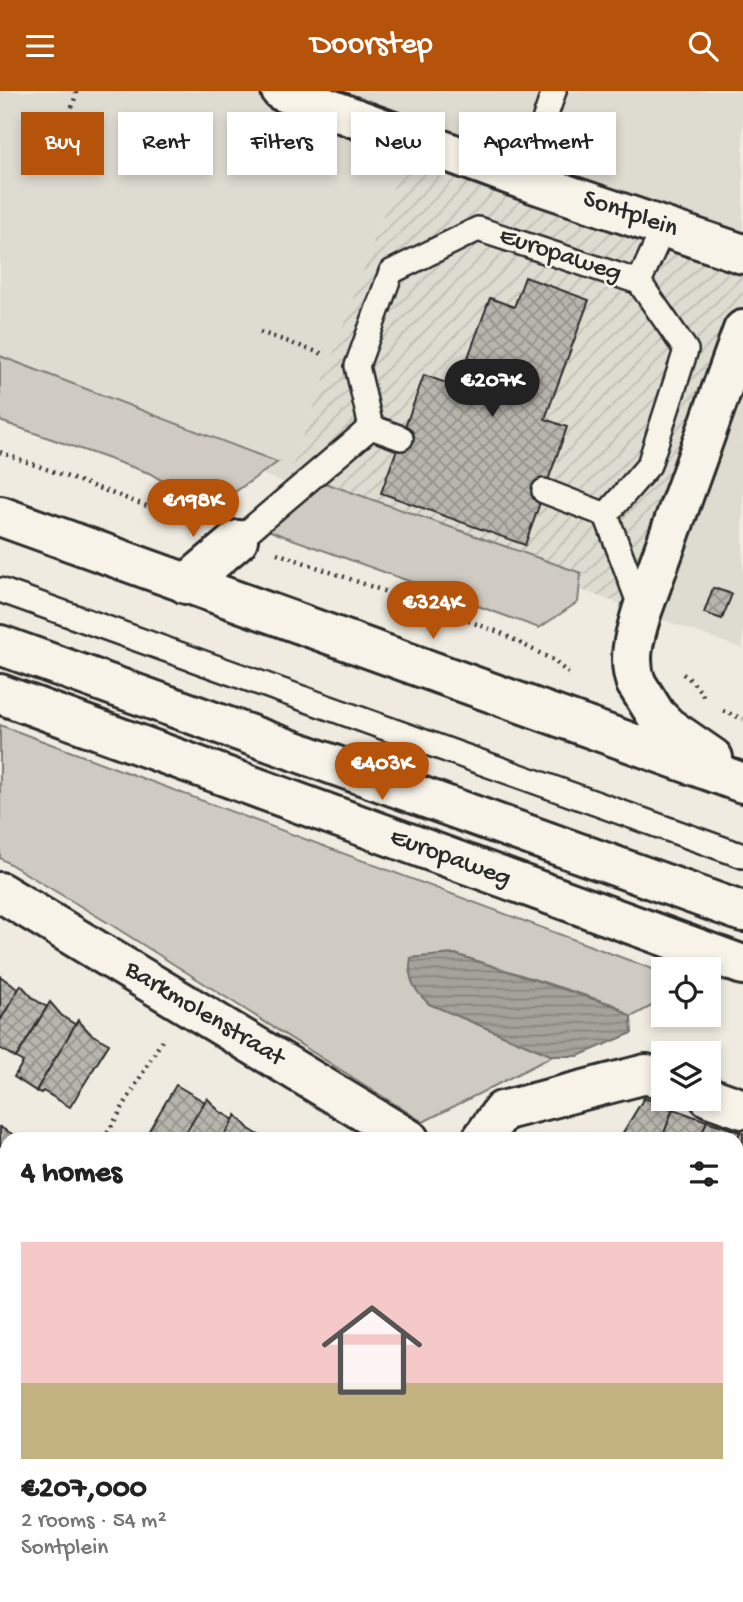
<!DOCTYPE html>
<html lang="en">
<head>
<meta charset="utf-8">
<style>
	body { margin:0; font-family:"Gochi Hand",sans-serif; background:#f2f2f2; color:#222; height:100vh; display:flex; flex-direction:column; font-size:26px; white-space:nowrap }
	* { box-sizing:border-box; margin:0 }
	p { font-size:23px; color:#767676 }
	.icon { flex:none; width:38px; height:38px; fill:none; stroke:currentColor; stroke-width:2; stroke-linecap:round; stroke-linejoin:round }
	.map { position:relative; flex:1; overflow:hidden }
	.side { position:absolute; left:0px; top:1041px; width:744px; height:471px; display:flex; flex-direction:column; background:#fff; border-radius:21px 21px 0 0; box-shadow:0 4px 10px #0003 }
	.side>* { flex:none }
	.guide { position:absolute; left:21px; top:21px; width:702px; height:63px; display:flex; gap:14px }
	.buttons { position:absolute; left:651px; top:866px; display:grid; gap:14px }
	.buttons a { display:grid; place-items:center; width:70px; height:70px; border-radius:0px; background:#fff; box-shadow:0 4px 10px #0003; font-size:35px }
	.price { position:absolute; translate:-50% -60px; padding:0 16px; border-radius:24px; background:#b45309; color:#fff; font-size:23px; line-height:46px; filter:drop-shadow(0 2px 4px #0008) }
	.price::after { content:''; position:absolute; left:50%; top:42px; width:21px; height:16px; margin-left:-10px; background:inherit; clip-path:polygon(0 0,100% 0,50% 100%) }
	.price.current { background:#222; color:#fff }
	ul { padding:0; list-style:none }
	li { display:grid; align-content:center; gap:14px; height:371px; padding:0 21px }
	li span { display:grid; place-items:center; height:217px; border-radius:0px; color:#555 }
	li>.icon { margin-inline-start:auto }
	span .icon { width:126px; height:126px; fill:#fffc; stroke-width:1 }
	li b { font-size:30px }
	h2 { display:flex; justify-content:space-between; align-items:center; height:84px; padding:0 21px; font-size:30px }
	.chip { padding:0 24px; border-radius:0px; background:#fff; box-shadow:0 4px 10px #0003; font-size:24px; line-height:63px }
	.chip.current { background:#b45309; color:#fff }
	header { display:flex; justify-content:space-between; align-items:center; height:91px; padding:0 21px; background:#b45309; color:#fff; font-size:32px; font-weight:600 }
	.map>svg:first-child { display:block }
	.built { fill:#dedbd1 }
	.industrial { fill:url(#industrial-furrows) }
	.grass { fill:#cfcbc2; stroke:#7d7b76; stroke-width:2 }
	.park { fill:url(#park-dots); stroke:#7d7b76; stroke-width:2 }
	.water { fill:url(#water-rules); stroke:#74726e; stroke-width:2 }
	.building { fill:url(#building-cross-hatch); stroke:#2b2b2b; stroke-width:2 }
	.lines { fill:none; stroke-linecap:round; stroke-linejoin:round }
	.lane-casing { stroke:#2b2b2b; stroke-width:28 }
	.street-casing { stroke:#2b2b2b; stroke-width:44 }
	.secondary-casing { stroke:#2b2b2b; stroke-width:44 }
	.path { stroke:#2b2b2b; stroke-width:4.5; stroke-dasharray:2 5; stroke-linecap:butt }
	.lane { stroke:#f7f3e8; stroke-width:23 }
	.street { stroke:#f7f3e8; stroke-width:38 }
	.secondary { stroke:#f7f3e8; stroke-width:38 }
	.labels { text-anchor:middle; dominant-baseline:central; stroke-width:5; stroke-linejoin:round; paint-order:stroke }
	.street-label { font-size:26px; fill:#2b2b2b; stroke:#f7f3e8 }
</style>
</head>
<body>
<header><svg class="icon" aria-label="menu" viewBox="0 0 24 24"><path d="M4 6h16M4 12h16M4 18h16"/></svg>Doorstep<svg class="icon" aria-label="search" viewBox="0 0 24 24"><circle cx="10" cy="10" r="6"/><path d="M15 15l6 6"/></svg></header>
<div class="map">
<svg width="743" height="1511" viewBox="0 0 743 1511">
	<defs>
		<pattern id="industrial-furrows" width="10" height="10" patternUnits="userSpaceOnUse" patternTransform="scale(1.75)"><rect width="10" height="10" fill="#dedbd1"/><path d="M-1 1l2-2M0 10L10 0M9 11l2-2" fill="none" stroke="#bfbcb4"/></pattern>
		<pattern id="park-dots" width="8" height="8" patternUnits="userSpaceOnUse" patternTransform="scale(1.75)"><rect width="8" height="8" fill="#cfcbc2"/><path d="M2 2h.1M6 6h.1" fill="none" stroke="#b2aea7" stroke-width="1.8" stroke-linecap="round"/></pattern>
		<pattern id="water-rules" width="6" height="5" patternUnits="userSpaceOnUse" patternTransform="scale(1.75)"><rect width="6" height="5" fill="#a4a29a"/><path d="M0 2.5h6" fill="none" stroke="#86847e"/></pattern>
		<pattern id="building-cross-hatch" width="8" height="8" patternUnits="userSpaceOnUse" patternTransform="scale(1.75)"><rect width="8" height="8" fill="#b8b5ae"/><path d="M0 0l8 8M0 8l8-8" fill="none" stroke="#96938e"/></pattern>
	</defs>
	<rect width="100%" height="100%" fill="#efebe0"/>
	<filter id="ink" filterUnits="userSpaceOnUse"><feTurbulence type="fractalNoise" baseFrequency=".0143" numOctaves="2"/><feDisplacementMap in="SourceGraphic" scale="14" xChannelSelector="R" yChannelSelector="G"/><feConvolveMatrix kernelMatrix="1 2 1 2 8 2 1 2 1" color-interpolation-filters="sRGB"/></filter>
	<g filter="url(#ink)">
		<!-- built -->
		<g class="built">
			<polygon points="0,0 743,0 743,184 405,64 289,385 283,391 0,287"/>
			<polygon points="743,244 743,558 642,521"/>
		</g>
		<!-- industrial -->
		<polygon class="industrial" points="405,64 743,184 743,244 642,521 283,391 289,384"/>
		<!-- grass -->
		<g class="grass">
			<polygon points="0,265 277,371 278,371 213,416 188,405 149,382 0,330"/>
			<polygon points="325,392 581,482 578,511 539,537 267,439"/>
			<polygon points="0,634 663,882 663,909 631,926 615,914 455,863 411,867 429,913 553,965 423,1031 110,833 0,767"/>
		</g>
		<!-- park -->
		<polygon class="park" points="0,1277 7,1281 7,1505 373,1505 383,1511 0,1511"/>
		<!-- water -->
		<path class="water" d="M 455,863 L 615,915 L 631,926 L 632,942 L 578,965 L 553,965 L 429,913 C 414,899 407,888 411,867 Z"/>
		<!-- building -->
		<g class="building">
			<polygon points="525,186 589,209 545,328 567,336 525,454 381,402 424,284 457,296 490,207 514,216"/>
			<polygon points="713,497 732,503 722,528 704,522"/>
			<polygon points="0,885 19,899 0,930"/>
			<polygon points="21,894 34,908 47,916 16,967 0,957 0,930"/>
			<polygon points="50,911 62,925 76,934 36,1000 14,986 23,971 16,967"/>
			<polygon points="78,929 91,943 109,953 70,1016 43,1000 41,1002 36,1000"/>
			<polygon points="176,994 205,1011 182,1048 150,1048 145,1046"/>
			<polygon points="207,1007 219,1020 234,1029 222,1048 182,1048"/>
			<polygon points="644,1007 673,1018 662,1048 619,1048"/>
			<polygon points="673,1018 707,1030 700,1048 662,1048"/>
			<polygon points="236,1024 249,1038 262,1046 261,1048 222,1048"/>
			<polygon points="707,1030 740,1041 737,1050 700,1048"/>
			<polygon points="0,1036 21,1048 7,1048 7,1058 0,1054"/>
			<polygon points="740,1041 743,1042 743,1112 737,1109 737,1050"/>
			<polygon points="737,1328 743,1335 743,1376 737,1386"/>
			<polygon points="743,1376 743,1406 737,1403 737,1386"/>
			<polygon points="520,1505 561,1505 557,1511 517,1511"/>
			<polygon points="561,1505 601,1505 597,1511 557,1511"/>
			<polygon points="601,1505 640,1505 640,1506 637,1511 597,1511"/>
		</g>
		<g class="lines">
			<defs>
				<g id="lane">
					<polyline points="524,89 554,0"/>
					<polyline points="639,191 664,136"/>
					<polyline points="371,336 357,275 391,181 478,138 639,191 686,259 649,374 606,424"/>
					<polyline points="371,336 401,347"/>
					<polyline points="544,400 606,424 642,520"/>
					<polyline points="238,449 371,336"/>
					<polyline points="0,499 743,765"/>
				</g>
				<g id="street">
					<polyline points="281,0 524,89 743,163"/>
					<path d="M 636,592 C 627,567 635,544 642,520 L 743,239"/>
					<polyline points="0,603 743,874"/>
					<polyline points="0,801 409,1048"/>
					<polyline points="709,1006 743,1018"/>
					<polyline points="482,1048 502,1020 646,983 663,989"/>
					<polyline points="737,1247 743,1251"/>
				</g>
				<g id="secondary">
					<polyline points="0,425 743,692"/>
					<polyline points="186,493 238,449"/>
					<polyline points="0,554 743,821"/>
					<polyline points="636,592 656,624 668,636 713,667"/>
				</g>
			</defs>
			<!-- lane casing -->
			<use href="#lane" class="lane-casing"/>
			<!-- street casing -->
			<use href="#street" class="street-casing"/>
			<!-- secondary casing -->
			<use href="#secondary" class="secondary-casing"/>
			<!-- path -->
			<g class="path">
				<polyline points="70,23 77,0"/>
				<polyline points="260,241 326,264"/>
				<polyline points="0,361 193,432"/>
				<polyline points="277,462 499,541 553,569 568,582"/>
				<polyline points="683,583 692,590 705,607"/>
				<polyline points="723,620 743,628"/>
				<polyline points="104,1048 164,946"/>
				<polyline points="0,1225 7,1213"/>
				<polyline points="0,1235 7,1236"/>
				<polyline points="457,1505 467,1511"/>
			</g>
			<!-- lane -->
			<use href="#lane" class="lane"/>
			<!-- street -->
			<use href="#street" class="street"/>
			<!-- secondary -->
			<use href="#secondary" class="secondary"/>
		</g>
	</g>
	<g class="labels">
		<!-- street labels -->
		<g class="street-label">
			<text transform="translate(630 124) rotate(19)">Sontplein</text>
			<text transform="translate(560 165) rotate(18)">Europaweg</text>
			<text transform="translate(450 768) rotate(20)">Europaweg</text>
			<text transform="translate(204 924) rotate(31)">Barkmolenstraat</text>
		</g>
	</g>
</svg>
<div class="buttons">
<a><svg class="icon" aria-label="locate" viewBox="0 0 24 24"><circle cx="12" cy="12" r="6"/><path d="M12 2v4M12 18v4M2 12h4M18 12h4"/></svg></a>
<a><svg class="icon" aria-label="layers" viewBox="0 0 24 24"><path d="M12 4l9 5-9 5-9-5zM3 14l9 5 9-5"/></svg></a>
</div>
<b class="price current" style="left:492px;top:328px">€207K</b>
<b class="price" style="left:193px;top:448px">€198K</b>
<b class="price" style="left:433px;top:550px">€324K</b>
<b class="price" style="left:382px;top:711px">€403K</b>
<div class="guide">
<a class="chip current">Buy</a>
<a class="chip">Rent</a>
<a class="chip">Filters</a>
<a class="chip">New</a>
<a class="chip">Apartment</a>
</div>
<section class="side">
<h2>4 homes<svg class="icon" aria-label="filters" viewBox="0 0 24 24"><path d="M4 7h16M4 17h16"/><circle cx="9" cy="7" r="2"/><circle cx="15" cy="17" r="2"/></svg></h2>
<ul>
<li><span style="background:linear-gradient(#f6c9c9 65%,#c2b280 0)"><svg class="icon" aria-label="home" viewBox="0 0 24 24"><path d="M3 11l9-7 9 7M6 9v11h12V9"/></svg></span><div><b>€207,000</b><p>2 rooms · 54 m²</p><p>Sontplein</p></div></li>
</ul>
</section>
</div>
</body>
</html>
